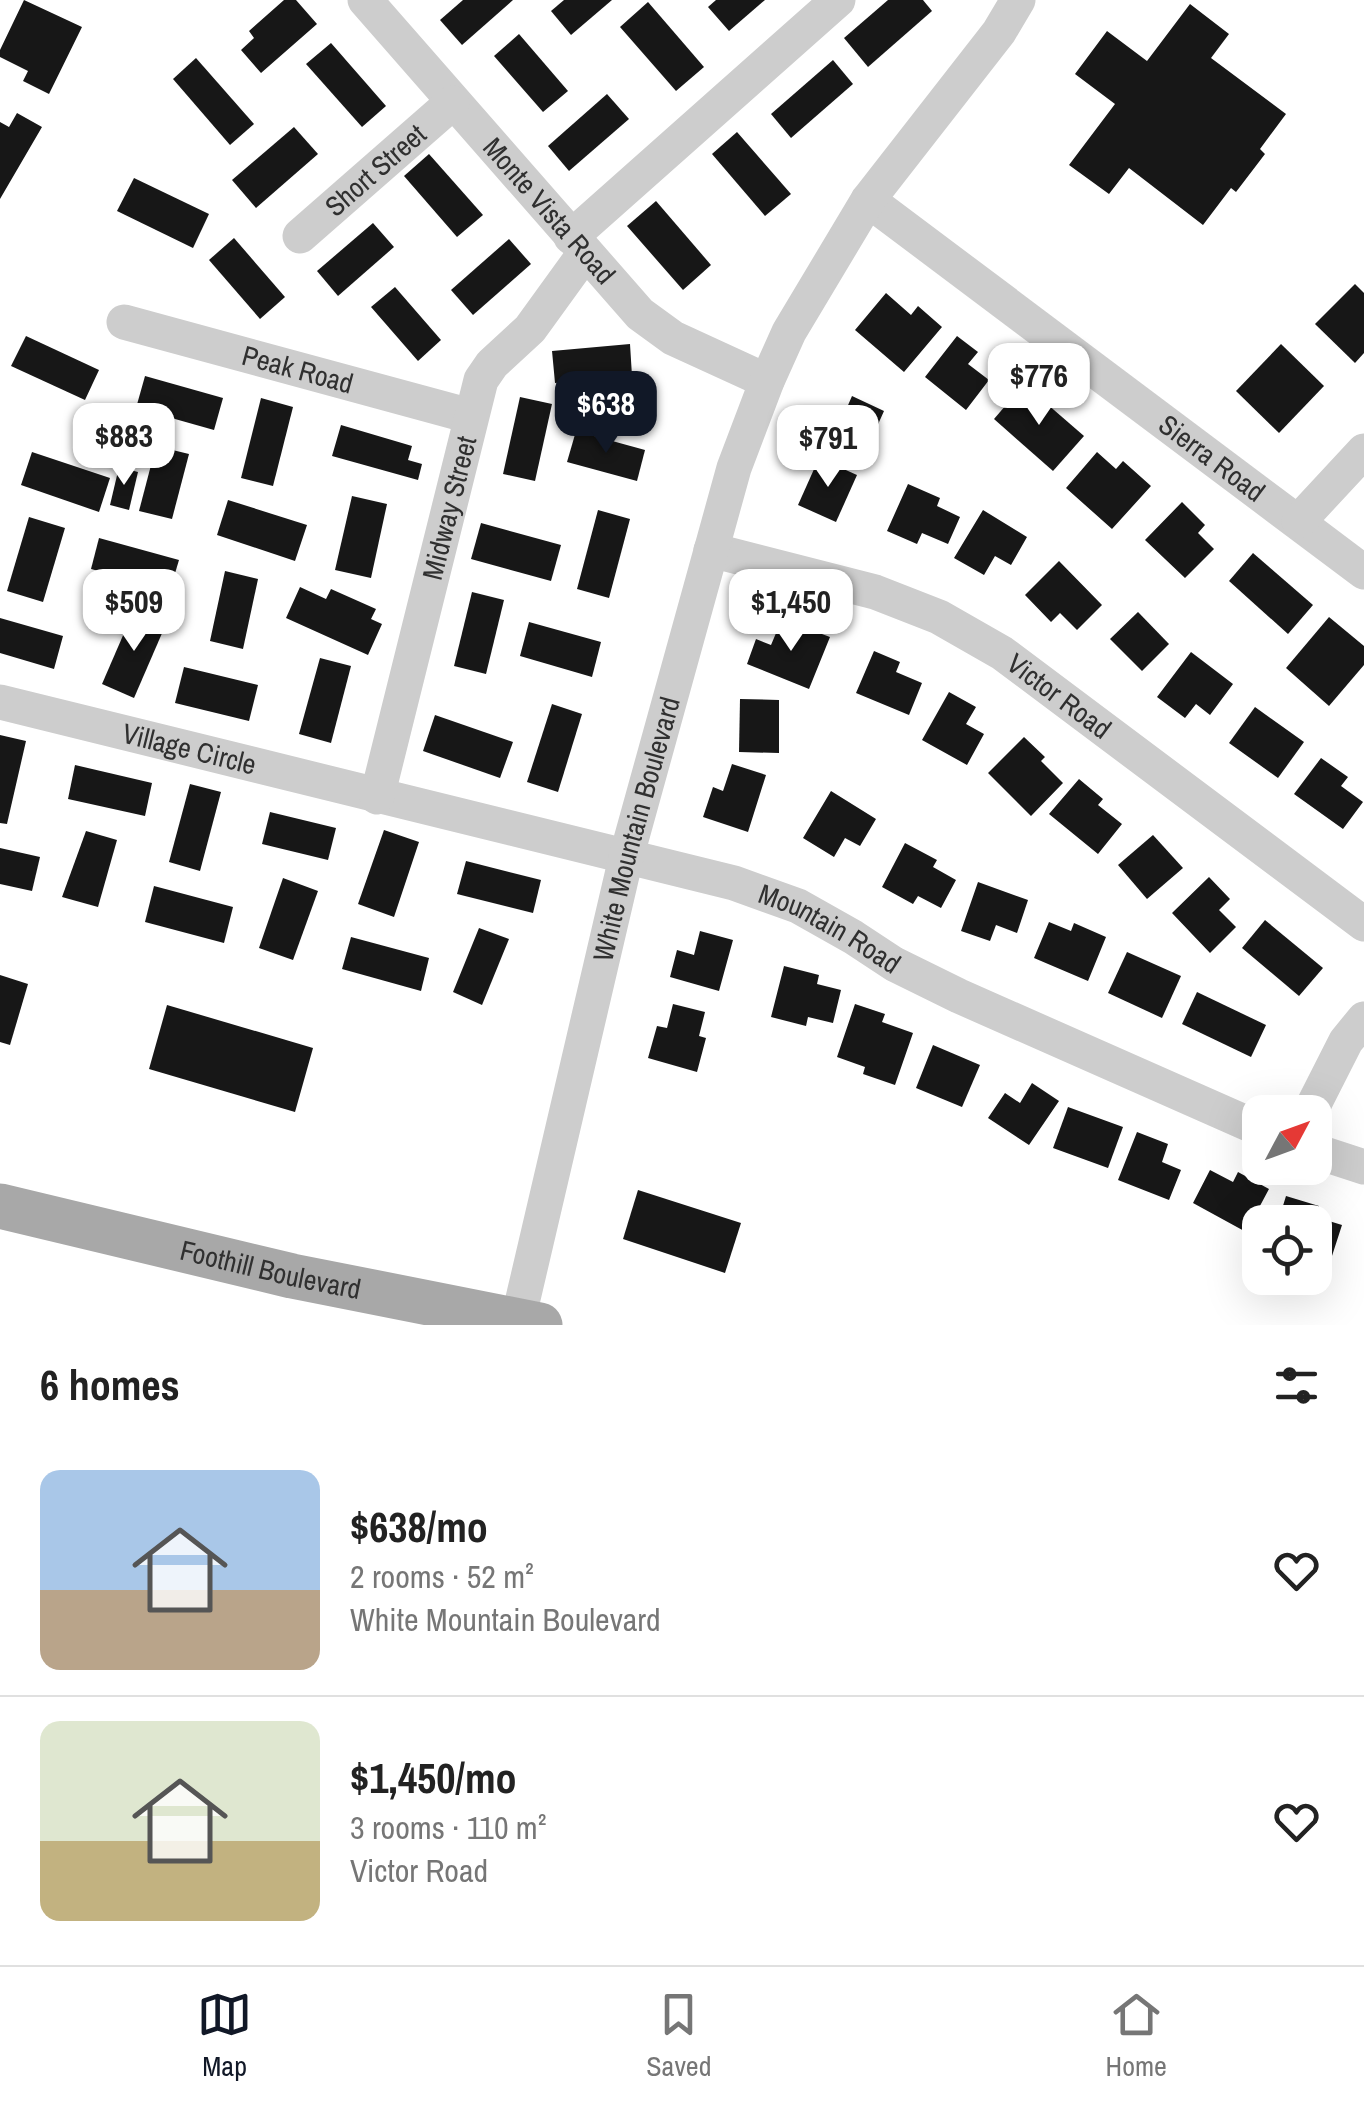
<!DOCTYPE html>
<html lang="en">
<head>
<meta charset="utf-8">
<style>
	body { margin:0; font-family:"Archivo Narrow",sans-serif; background:#f6f6f6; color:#222; height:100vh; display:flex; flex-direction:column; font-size:38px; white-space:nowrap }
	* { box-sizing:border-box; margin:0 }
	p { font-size:32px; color:#767676 }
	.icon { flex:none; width:55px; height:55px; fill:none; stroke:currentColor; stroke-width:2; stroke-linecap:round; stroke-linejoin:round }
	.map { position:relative; height:1325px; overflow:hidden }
	.panel { display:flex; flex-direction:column; background:#fff; flex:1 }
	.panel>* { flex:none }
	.needle { width:65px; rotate:49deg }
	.buttons { position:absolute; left:1242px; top:1095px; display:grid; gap:20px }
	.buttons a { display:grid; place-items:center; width:90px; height:90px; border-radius:20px; background:#fff; box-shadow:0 10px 40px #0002; font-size:50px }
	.price { position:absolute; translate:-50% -85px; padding:0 22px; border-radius:20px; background:#fff; color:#222; font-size:32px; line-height:65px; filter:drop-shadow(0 2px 5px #0008) }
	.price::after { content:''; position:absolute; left:50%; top:60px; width:30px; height:22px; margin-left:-15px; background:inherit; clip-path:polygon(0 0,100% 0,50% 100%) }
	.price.on { background:#111827; color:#fff }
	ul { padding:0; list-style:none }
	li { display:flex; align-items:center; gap:30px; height:250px; padding:0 40px }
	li+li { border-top:2px solid #e0e0e0 }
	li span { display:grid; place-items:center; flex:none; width:280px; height:200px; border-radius:20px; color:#555 }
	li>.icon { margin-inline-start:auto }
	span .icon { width:120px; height:120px; fill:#fffc; stroke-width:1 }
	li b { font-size:42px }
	h2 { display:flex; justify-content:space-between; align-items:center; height:120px; padding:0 40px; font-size:42px }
	.dock { display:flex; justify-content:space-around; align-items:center; height:140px; border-top:2px solid #e0e0e0; background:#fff; font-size:28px; color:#767676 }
	.dock a { display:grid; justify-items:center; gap:5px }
	.dock .on { color:#111827 }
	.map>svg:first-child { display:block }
	.building { fill:#171717 }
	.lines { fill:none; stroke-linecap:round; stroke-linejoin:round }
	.minor { stroke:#cdcdcd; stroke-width:35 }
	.major { stroke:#a8a8a8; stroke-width:45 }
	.labels { text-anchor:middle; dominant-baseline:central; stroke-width:10; stroke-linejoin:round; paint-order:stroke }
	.street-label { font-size:28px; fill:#303030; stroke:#fff }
</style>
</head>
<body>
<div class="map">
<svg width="1364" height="1325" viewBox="0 0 1364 1325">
	<rect width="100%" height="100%" fill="#fff"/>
	<!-- building -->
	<g class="building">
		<polygon points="24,0 82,27 49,94 23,81 28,71 0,57 0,50"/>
		<polygon points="284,0 296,0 317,24 261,73 241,50 254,38 249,31"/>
		<polygon points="463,0 513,0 462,45 440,20"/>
		<polygon points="564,0 612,0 571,35 551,11"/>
		<polygon points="716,0 765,0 729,31 708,7"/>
		<polygon points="888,0 923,0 932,11 868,67 844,38"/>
		<polygon points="648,2 704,67 676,91 620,27"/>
		<polygon points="1190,4 1229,34 1211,58 1286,114 1260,149 1265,154 1236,192 1231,188 1203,225 1129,168 1109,194 1069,165 1115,104 1075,74 1107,31 1147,61"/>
		<polygon points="519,34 568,91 543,112 494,56"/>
		<polygon points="331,43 386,106 362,127 306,64"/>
		<polygon points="196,58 254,124 230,145 173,79"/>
		<polygon points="833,60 853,84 791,138 771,114"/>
		<polygon points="607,94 629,119 569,171 548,146"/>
		<polygon points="17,113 42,127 0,199 0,122 9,127"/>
		<polygon points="294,127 318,154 256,208 232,180"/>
		<polygon points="737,132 791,194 765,216 712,154"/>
		<polygon points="429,154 483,215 457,237 404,176"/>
		<polygon points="134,178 209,214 193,248 117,211"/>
		<polygon points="656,201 711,265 683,290 627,226"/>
		<polygon points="373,223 394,247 338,296 317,271"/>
		<polygon points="234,238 285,297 260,319 209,260"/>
		<polygon points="509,239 531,264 473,315 451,290"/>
		<polygon points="1355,284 1364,293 1364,353 1355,363 1315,324"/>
		<polygon points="395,287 441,340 418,361 371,307"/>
		<polygon points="886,293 911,315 918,306 942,327 904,372 855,330"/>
		<polygon points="26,336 99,370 85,400 11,366"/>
		<polygon points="957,336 978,352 968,364 989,380 966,410 925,377"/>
		<polygon points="630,344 632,376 555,383 552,351"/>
		<polygon points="1281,344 1324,386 1279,433 1236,391"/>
		<polygon points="145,376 223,398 214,430 136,408"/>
		<polygon points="1024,384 1084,436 1053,471 994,419"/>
		<polygon points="852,396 884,411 863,458 816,437 827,412 842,419"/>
		<polygon points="520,397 552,404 535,481 503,474"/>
		<polygon points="261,398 293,407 273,486 241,478"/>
		<polygon points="341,425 412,446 408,460 422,464 418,480 332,456"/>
		<polygon points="576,431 645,450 637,481 567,462"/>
		<polygon points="124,442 143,443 142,466 124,465"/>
		<polygon points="156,446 189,454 172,519 139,511"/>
		<polygon points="32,452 110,478 99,512 21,485"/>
		<polygon points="1097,452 1116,469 1123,461 1151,486 1112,529 1066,488"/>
		<polygon points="819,458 857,475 836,522 798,505"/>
		<polygon points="119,467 138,472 129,510 110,505"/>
		<polygon points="908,484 940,498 937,506 960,517 948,544 922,533 917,544 887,531"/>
		<polygon points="352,496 387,504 371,578 335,570"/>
		<polygon points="228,500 307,525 295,561 217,535"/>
		<polygon points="1182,502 1205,525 1198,533 1214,549 1185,578 1145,540"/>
		<polygon points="598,510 630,519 609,598 577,589"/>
		<polygon points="983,510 1027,537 1011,565 995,556 984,575 954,558"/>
		<polygon points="29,517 65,528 43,602 7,591"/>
		<polygon points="481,523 561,545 551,581 471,559"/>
		<polygon points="99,538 179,560 170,590 91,569"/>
		<polygon points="1253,553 1313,605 1288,634 1229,581"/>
		<polygon points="1059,561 1102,605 1077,630 1060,613 1051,622 1025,595"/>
		<polygon points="225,571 258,579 243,649 210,641"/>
		<polygon points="300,587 326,599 331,589 376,609 371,619 382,624 368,655 286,618"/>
		<polygon points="472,592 504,600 486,674 454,666"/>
		<polygon points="134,610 166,624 134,698 102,684"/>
		<polygon points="1138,612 1169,644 1142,671 1110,639"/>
		<polygon points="1329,617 1364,646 1364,665 1329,706 1286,668"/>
		<polygon points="0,618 63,636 54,669 0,653"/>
		<polygon points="782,619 830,637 809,689 747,664 756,639 771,645"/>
		<polygon points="529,622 601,642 592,677 520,656"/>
		<polygon points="874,651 900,662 896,672 922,683 909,715 856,693"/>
		<polygon points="1191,652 1233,684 1210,715 1196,704 1185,718 1157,697"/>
		<polygon points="320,658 351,666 331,743 299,734"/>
		<polygon points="184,667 258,685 249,721 175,703"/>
		<polygon points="949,692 976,707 966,724 984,734 967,765 922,740"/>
		<polygon points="740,699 779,700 779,753 739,752"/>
		<polygon points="552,704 582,714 558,792 527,782"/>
		<polygon points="1255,707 1304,742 1278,778 1229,743"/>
		<polygon points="435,715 513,742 500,778 423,751"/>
		<polygon points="0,735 26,741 7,824 0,823"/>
		<polygon points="1024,737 1045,757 1041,761 1063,783 1031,816 988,773"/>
		<polygon points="1321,758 1348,777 1341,786 1363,802 1343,829 1294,794"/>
		<polygon points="732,764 766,775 748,832 703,817 713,787 723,791"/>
		<polygon points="75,765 152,783 145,816 68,799"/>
		<polygon points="1079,779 1103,799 1098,805 1122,824 1098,854 1049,814"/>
		<polygon points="190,784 221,792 200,871 169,862"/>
		<polygon points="831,791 876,819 860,846 845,838 834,857 803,838"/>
		<polygon points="270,812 336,828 328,860 262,844"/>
		<polygon points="384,830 419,842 394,917 358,904"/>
		<polygon points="86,831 117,840 98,907 62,897"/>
		<polygon points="1153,835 1183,868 1147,899 1118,865"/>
		<polygon points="905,843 937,860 933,867 956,880 941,908 918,896 913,904 882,887"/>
		<polygon points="0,848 40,857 32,891 0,884"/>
		<polygon points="466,861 541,880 533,913 457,894"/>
		<polygon points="1209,877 1230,899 1219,910 1236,927 1210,953 1172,913"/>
		<polygon points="283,878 318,891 293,960 259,948"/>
		<polygon points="978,882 1028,900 1017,933 996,925 990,941 961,931"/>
		<polygon points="154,886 233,907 224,943 145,922"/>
		<polygon points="1265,920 1323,968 1299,996 1242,948"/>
		<polygon points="1049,922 1071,931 1074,923 1106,937 1088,981 1034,958"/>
		<polygon points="479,928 509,939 482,1005 453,992"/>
		<polygon points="700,931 733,940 719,991 670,977 677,950 694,955"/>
		<polygon points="351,937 429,958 421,991 342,969"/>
		<polygon points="1127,952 1181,976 1162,1018 1108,993"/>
		<polygon points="784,966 819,975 817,984 841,990 833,1023 808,1017 806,1026 771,1017"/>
		<polygon points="0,975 28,984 10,1045 0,1042"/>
		<polygon points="1197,992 1266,1025 1251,1057 1182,1024"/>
		<polygon points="673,1004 705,1012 699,1036 706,1038 697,1072 648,1058 657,1026 667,1028"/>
		<polygon points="855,1004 885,1014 882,1022 913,1033 895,1085 863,1074 865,1067 837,1057"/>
		<polygon points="167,1005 313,1048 295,1112 149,1069"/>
		<polygon points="933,1045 980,1065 962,1107 916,1088"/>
		<polygon points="1032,1083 1059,1101 1029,1145 988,1118 1005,1093 1020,1103"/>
		<polygon points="1068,1107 1123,1127 1108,1168 1053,1148"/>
		<polygon points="1137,1132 1168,1144 1162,1162 1181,1170 1169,1200 1118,1180"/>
		<polygon points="1210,1170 1233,1182 1238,1172 1269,1189 1246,1232 1193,1203"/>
		<polygon points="638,1190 741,1223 725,1273 623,1239"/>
		<polygon points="1286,1196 1319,1206 1316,1217 1342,1225 1331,1259 1315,1254 1315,1222 1278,1222"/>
	</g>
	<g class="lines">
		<!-- minor -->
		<g class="minor">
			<path id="s1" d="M 365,0 L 640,314 L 673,338 L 767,381"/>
			<path id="s2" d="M 868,200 L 1364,572"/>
			<path id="s3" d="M 300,236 L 452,103"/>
			<polyline points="571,237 838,0"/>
			<path id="s4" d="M 124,322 L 470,416"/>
			<polyline points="1299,521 1364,451"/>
			<path id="s5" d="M 711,550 L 875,592 L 939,617 L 1002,653 L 1364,924"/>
			<path id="s6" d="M 0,702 L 734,883 L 798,906 L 853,937 L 894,964 L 959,996 L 1260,1129"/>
			<path id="s7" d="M 377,797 L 481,380 L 492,364 L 530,329 L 585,253"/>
			<polyline points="1310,1112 1346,1041 1364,1019"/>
			<polyline points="1315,1151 1364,1167"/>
			<path id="s8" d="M 518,1320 L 626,858 L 734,468 L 767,381 L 789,332 L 868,200 L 999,32 L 1018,0"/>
		</g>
		<!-- major -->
		<path class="major" id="s9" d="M 0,1206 L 292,1276 L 540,1325"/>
	</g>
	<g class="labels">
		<!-- street labels -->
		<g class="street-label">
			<text stroke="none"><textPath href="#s3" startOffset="100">Short Street</textPath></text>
			<text stroke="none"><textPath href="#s1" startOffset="280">Monte Vista Road</textPath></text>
			<text stroke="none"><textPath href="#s4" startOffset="180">Peak Road</textPath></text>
			<text stroke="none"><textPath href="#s2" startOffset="430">Sierra Road</textPath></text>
			<text stroke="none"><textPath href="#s7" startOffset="298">Midway Street</textPath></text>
			<text stroke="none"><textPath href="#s5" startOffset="382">Victor Road</textPath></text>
			<text stroke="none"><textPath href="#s6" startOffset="195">Village Circle</textPath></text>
			<text stroke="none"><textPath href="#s8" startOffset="505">White Mountain Boulevard</textPath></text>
			<text stroke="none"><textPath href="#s6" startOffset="862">Mountain Road</textPath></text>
			<text stroke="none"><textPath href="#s9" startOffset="278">Foothill Boulevard</textPath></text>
		</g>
	</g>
</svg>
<div class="buttons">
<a><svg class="needle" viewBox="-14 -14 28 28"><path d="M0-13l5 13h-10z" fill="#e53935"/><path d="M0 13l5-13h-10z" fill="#767676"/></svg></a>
<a><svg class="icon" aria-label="locate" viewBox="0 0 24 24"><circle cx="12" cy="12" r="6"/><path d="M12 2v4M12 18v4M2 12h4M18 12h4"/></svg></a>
</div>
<b class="price" style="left:1039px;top:428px">$776</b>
<b class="price on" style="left:606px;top:456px">$638</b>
<b class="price" style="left:124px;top:488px">$883</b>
<b class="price" style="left:828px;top:490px">$791</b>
<b class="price" style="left:134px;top:654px">$509</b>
<b class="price" style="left:791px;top:654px">$1,450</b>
</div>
<section class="panel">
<h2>6 homes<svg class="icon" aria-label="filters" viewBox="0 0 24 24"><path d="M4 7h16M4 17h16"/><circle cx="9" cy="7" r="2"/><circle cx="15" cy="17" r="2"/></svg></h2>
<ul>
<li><span style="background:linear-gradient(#a9c7e8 60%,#b9a48a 0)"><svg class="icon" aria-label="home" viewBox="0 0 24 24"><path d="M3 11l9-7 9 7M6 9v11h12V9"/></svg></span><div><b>$638/mo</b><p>2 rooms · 52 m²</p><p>White Mountain Boulevard</p></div><svg class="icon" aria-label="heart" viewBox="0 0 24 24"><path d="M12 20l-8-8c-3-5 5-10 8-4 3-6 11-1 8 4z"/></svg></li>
<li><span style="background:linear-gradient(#dfe7d0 60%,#c2b280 0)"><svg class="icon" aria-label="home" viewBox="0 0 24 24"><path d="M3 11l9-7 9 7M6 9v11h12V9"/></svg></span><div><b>$1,450/mo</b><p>3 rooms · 110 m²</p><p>Victor Road</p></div><svg class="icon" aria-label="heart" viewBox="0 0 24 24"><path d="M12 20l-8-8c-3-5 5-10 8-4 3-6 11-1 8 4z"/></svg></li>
</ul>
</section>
<nav class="dock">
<a class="on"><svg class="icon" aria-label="map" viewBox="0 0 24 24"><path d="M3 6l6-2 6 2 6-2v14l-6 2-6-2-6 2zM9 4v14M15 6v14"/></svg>Map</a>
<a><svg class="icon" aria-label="saved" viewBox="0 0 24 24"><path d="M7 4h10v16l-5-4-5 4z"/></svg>Saved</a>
<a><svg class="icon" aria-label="home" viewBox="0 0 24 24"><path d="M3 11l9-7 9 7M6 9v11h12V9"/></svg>Home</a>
</nav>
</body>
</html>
